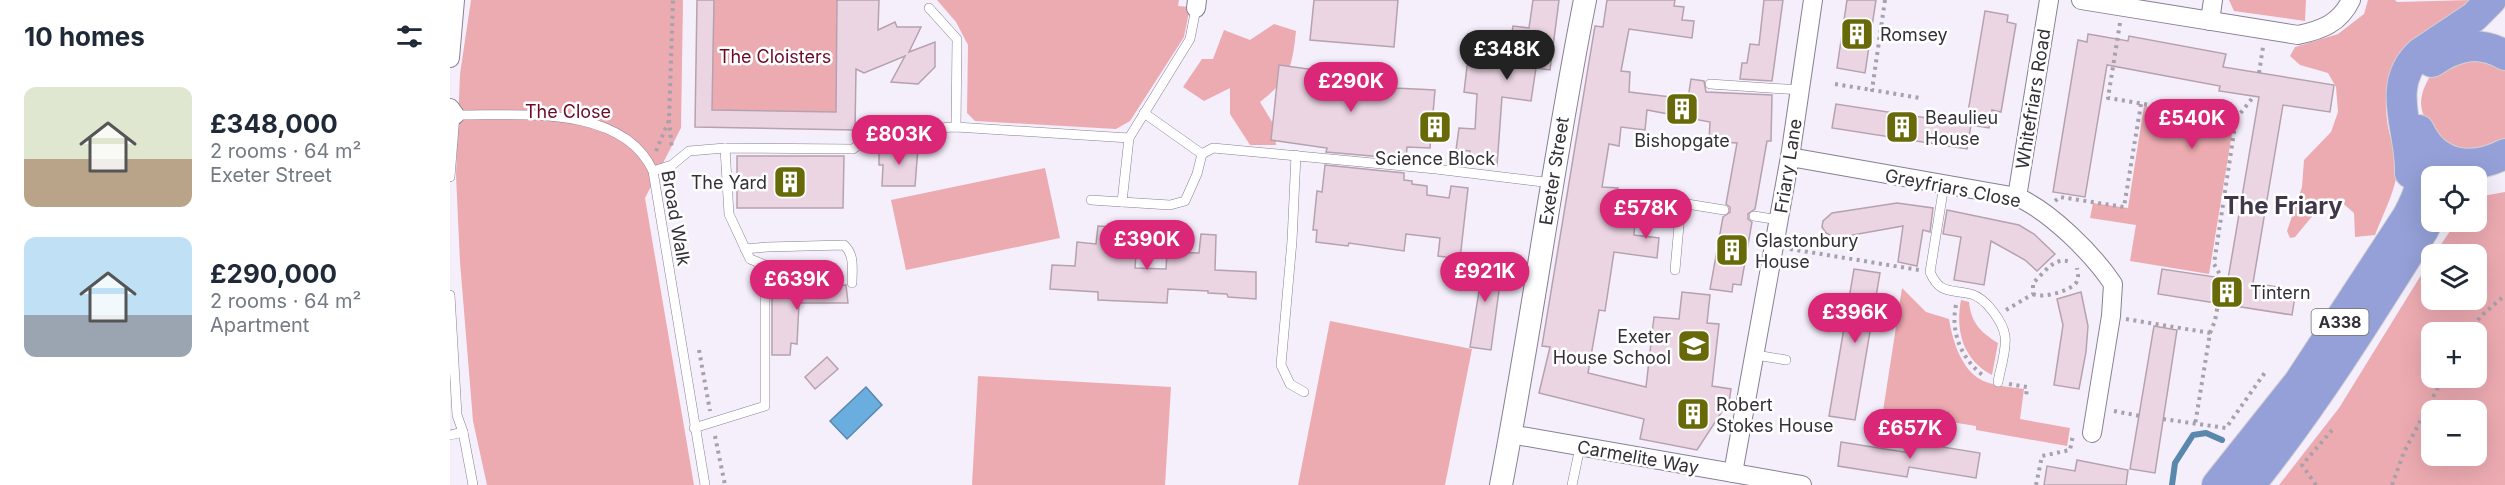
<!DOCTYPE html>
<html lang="en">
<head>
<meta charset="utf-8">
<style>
	body { margin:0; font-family:Inter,sans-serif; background:#f6f6f7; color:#1f2937; height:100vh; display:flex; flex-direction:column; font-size:22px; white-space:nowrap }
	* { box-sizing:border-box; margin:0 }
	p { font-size:20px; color:#747a83 }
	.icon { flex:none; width:33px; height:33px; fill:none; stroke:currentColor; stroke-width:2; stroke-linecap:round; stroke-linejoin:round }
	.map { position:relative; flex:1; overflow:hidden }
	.drawer { display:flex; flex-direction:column; background:#fff; width:450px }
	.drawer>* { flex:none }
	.fabs { position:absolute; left:1971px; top:166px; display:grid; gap:12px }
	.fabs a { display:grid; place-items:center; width:66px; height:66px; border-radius:12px; background:#fff; box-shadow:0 6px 24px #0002; font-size:30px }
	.price { position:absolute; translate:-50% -51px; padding:0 14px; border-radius:21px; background:#db2777; color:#fff; font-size:20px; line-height:39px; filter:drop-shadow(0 2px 3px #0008) }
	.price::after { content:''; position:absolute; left:50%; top:36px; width:18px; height:14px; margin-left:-9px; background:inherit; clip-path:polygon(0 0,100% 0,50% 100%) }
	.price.on { background:#222; color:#fff }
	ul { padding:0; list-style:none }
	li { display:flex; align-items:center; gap:18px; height:150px; padding:0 24px }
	li span { display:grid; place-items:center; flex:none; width:168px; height:120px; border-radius:12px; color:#555 }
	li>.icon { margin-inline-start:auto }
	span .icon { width:72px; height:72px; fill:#fffc; stroke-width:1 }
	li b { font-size:26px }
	h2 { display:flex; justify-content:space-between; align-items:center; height:72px; padding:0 24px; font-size:26px }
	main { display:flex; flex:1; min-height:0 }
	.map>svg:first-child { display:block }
	.green { fill:#ecabb1; fill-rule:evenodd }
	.water { fill:#69aede; stroke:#5988ac; stroke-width:1.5 }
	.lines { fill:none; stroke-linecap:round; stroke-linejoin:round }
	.stream { stroke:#5988ac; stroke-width:6 }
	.building { fill:#ebd5e3; stroke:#b6a1af; stroke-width:1.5 }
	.service-casing { stroke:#887f93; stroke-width:10 }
	.minor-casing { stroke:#887f93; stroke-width:20 }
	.tertiary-casing { stroke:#887f93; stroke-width:24 }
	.trunk-casing { stroke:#d2d1d3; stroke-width:32 }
	.path { stroke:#a6a1ac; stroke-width:4; stroke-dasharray:3 4.5; stroke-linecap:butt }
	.service { stroke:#fff; stroke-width:9 }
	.minor { stroke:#fff; stroke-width:18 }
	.tertiary { stroke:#fff; stroke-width:22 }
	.trunk { stroke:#94a0d7; stroke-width:30 }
	.labels { text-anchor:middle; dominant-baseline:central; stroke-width:5; stroke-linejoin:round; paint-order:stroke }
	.shield { fill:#fff; stroke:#716e74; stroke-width:1.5 }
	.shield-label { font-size:16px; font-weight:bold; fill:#343038 }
	.poi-label { font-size:18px; fill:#343038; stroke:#fff; text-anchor:start }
	.park-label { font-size:18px; fill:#6c0926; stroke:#fff }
	.street-label { font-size:18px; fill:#343038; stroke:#fff }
	.district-label { font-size:24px; font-weight:bold; fill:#403849; stroke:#fff }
</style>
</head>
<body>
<main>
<section class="drawer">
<h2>10 homes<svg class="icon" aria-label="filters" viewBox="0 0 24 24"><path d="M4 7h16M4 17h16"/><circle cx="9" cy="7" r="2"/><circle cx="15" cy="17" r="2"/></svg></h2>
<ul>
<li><span style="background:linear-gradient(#dfe7d0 60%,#b9a48a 0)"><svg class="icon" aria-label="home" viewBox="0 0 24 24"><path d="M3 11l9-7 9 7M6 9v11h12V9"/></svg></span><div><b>£348,000</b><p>2 rooms · 64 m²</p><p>Exeter Street</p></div></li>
<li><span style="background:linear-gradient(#bfe0f5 65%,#9aa5b1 0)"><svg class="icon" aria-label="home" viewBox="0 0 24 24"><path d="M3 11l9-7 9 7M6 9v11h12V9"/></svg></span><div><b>£290,000</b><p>2 rooms · 64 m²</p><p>Apartment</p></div></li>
</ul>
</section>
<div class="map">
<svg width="2055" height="485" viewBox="0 0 2055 485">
	<rect width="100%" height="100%" fill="#f5effc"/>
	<!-- green -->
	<g class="green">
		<polygon points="21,0 233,0 231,128 195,198 244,485 37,485 23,421 10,262 6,175 10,74"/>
		<polygon points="264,0 387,0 386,112 262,110"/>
		<polygon points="487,0 729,0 728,6 740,7 734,37 680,121 666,129 525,121 517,113 518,45 506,22"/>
		<polygon points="1779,0 1856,0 1855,21 1784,11"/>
		<path d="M 1918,0 L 1945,0 L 1947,2 L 2021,0 L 2018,6 C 1966,39 1930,49 1937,120 C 1939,139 1949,158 1946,179 C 1942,197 1932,217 1925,235 L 1905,237 L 1904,213 L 1889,200 L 1874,202 L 1845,237 L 1840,238 L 1837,231 L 1852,187 L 1854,160 L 1881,132 L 1888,112 L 1886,87 L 1878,73 L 1850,65 L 1840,56 L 1845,47 L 1888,34 L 1914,14 Z"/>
		<path d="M 824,24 L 846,31 C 842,68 840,78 810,102 L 824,125 L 826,145 L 800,145 L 780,114 L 780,88 L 754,101 L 733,87 L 752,59 L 763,59 L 774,30 L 800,40 Z"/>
		<path d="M 2044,58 L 2055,64 L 2055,145 L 2009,154 C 1986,132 1958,116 1978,80 C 1981,73 1990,63 1997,61 C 2011,57 2030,59 2044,58 Z"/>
		<polygon points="1694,106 1784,121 1759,274 1680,261 1686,225 1640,218 1643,203 1678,208"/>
		<polygon points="595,168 610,238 456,270 441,200"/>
		<path d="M 2055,192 L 2055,485 L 1829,485 L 1889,408 L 1981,259 L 1982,300 L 2026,300 L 2026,255 L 1984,255 L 2006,222 L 2026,222 L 2027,197 ZM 1982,333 L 2026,333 L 2026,378 L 1982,378 ZM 1982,411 L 2026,411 L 2026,456 L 1982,456 Z"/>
		<path d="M 1452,288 L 1476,312 L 1499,319 C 1502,338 1510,366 1528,378 C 1540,386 1560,387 1574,389 L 1570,419 L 1620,428 L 1617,446 L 1526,430 L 1526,426 L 1433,411 Z"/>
		<path d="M 1511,300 L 1519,302 C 1521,322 1530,332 1548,343 L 1542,375 C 1513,360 1505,330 1511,300 Z"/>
		<polygon points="880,321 1022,349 995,485 848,485"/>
		<polygon points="528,376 721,387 715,485 522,485"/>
	</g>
	<!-- water -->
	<polygon class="water" points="416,387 432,405 397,439 380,421"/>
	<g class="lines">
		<!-- stream -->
		<polyline class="stream" points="1722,485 1725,463 1743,435 1756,433 1772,440"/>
	</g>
	<!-- building -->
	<g class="building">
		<polygon points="247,0 264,0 262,110 386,112 387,0 429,0 428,30 445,22 447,27 471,27 459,52 485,42 485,67 468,84 441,82 455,56 414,73 406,69 405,130 245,127"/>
		<polygon points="864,0 948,0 944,47 860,40"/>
		<polygon points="1083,0 1109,0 1100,70 1086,68 1081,101 1052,97 1047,166 1019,164 1020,151 1006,150 1009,128 1025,129 1027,94 1014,92 1018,58 1057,64 1063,26 1079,28"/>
		<polygon points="1157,0 1225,0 1224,6 1234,7 1232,20 1244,21 1242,38 1179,29 1171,71 1180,72 1179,92 1238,99 1241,79 1254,81 1256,92 1322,95 1321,141 1317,141 1305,209 1298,214 1298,219 1302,222 1291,285 1283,284 1282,292 1260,289 1273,217 1280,212 1280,207 1276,204 1287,143 1259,141 1260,122 1197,110 1195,130 1171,127 1169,146 1159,144 1152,187 1168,188 1163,219 1185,221 1184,235 1209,238 1207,258 1164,252 1155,311 1149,310 1138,373 1196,387 1204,317 1229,319 1232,292 1260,295 1257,323 1269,324 1262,386 1281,389 1278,410 1273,410 1247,450 1190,439 1194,419 1089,393 1100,347 1092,346 1138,68 1145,26 1153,27"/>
		<polygon points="1314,0 1333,0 1322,81 1290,79 1292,63 1297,63 1300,44 1309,45"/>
		<polygon points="1397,0 1426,0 1415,73 1387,68"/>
		<polygon points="1535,11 1558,15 1557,22 1566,24 1551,112 1542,110 1539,128 1521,125 1517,149 1382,128 1386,104 1516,124"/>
		<polygon points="1638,34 1678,41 1679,36 1776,54 1773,67 1884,85 1880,112 1833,105 1803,283 1846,290 1842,315 1708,294 1712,269 1778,279 1809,97 1769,91 1770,86 1657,65 1635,197 1603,192 1628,40 1637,42"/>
		<polygon points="829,65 946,81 945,88 985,90 980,148 957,147 956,159 876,152 877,148 821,140"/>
		<polygon points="429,147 468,148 465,186 432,186 433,165 429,165"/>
		<polygon points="287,156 394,156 393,208 287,208"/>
		<polygon points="875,165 954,173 954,180 962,181 962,184 977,186 977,195 999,198 1001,186 1018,188 1010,259 988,256 990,238 956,234 954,251 899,243 898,246 866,242 867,230 863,230 867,191 872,192"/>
		<polygon points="1447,203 1483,208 1480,232 1473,230 1467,266 1448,262 1453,226 1386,238 1376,233 1372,227 1373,221 1382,213"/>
		<polygon points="1497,210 1569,225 1584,234 1605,254 1587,271 1575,260 1541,241 1534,285 1504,280 1511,237 1493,234"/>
		<polygon points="648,226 688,229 685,268 716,269 717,252 749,253 751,234 766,235 765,270 806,272 806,299 778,297 777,294 758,293 758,291 718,289 717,303 648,300 648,292 600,289 602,265 625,266 627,242 646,244"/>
		<polygon points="1019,262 1052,268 1041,350 1020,347 1030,285 1015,282"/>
		<polygon points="1404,269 1430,273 1405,420 1379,416"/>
		<polygon points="322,284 342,285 342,287 396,285 398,303 349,303 347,344 341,343 340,355 322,355"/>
		<polygon points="1631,292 1638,326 1636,352 1629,389 1604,385 1613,325 1607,299"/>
		<polygon points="1704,326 1727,330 1705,473 1680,469"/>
		<polygon points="377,357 388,369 365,389 355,377"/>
		<polygon points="1391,442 1460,453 1462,442 1530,453 1526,478 1459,467 1457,477 1388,466"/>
		<polygon points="1627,460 1678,470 1676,485 1594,485 1597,466 1625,471"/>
	</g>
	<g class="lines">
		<defs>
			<g id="service">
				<polyline points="479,8 507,39 506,127"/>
				<polyline points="1260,84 1350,90"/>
				<polyline points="679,138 672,202 720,205 735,201 747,174 752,154 694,113"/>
				<polyline points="752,154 763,148 986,169 1102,183"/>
				<polyline points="846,155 842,241 831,365 840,384 854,392"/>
				<polyline points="203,171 222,165 239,151 275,148 403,149 427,131 506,127 679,138 740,39 746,8"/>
				<path d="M 0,177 L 5,115 C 66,116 172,103 203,171 L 255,485"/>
				<path d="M 1494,185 L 1480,272 C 1490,295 1501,289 1521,294 C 1536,298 1553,322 1555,336 C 1557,350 1550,369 1548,382"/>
				<polyline points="641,200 672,202"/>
				<polyline points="1304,216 1329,220"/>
				<path d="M 295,249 L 317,247 L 394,245 C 405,255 402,269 402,283"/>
				<polyline points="1225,270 1231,203 1274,210"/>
				<polyline points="0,295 7,415 13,432 23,485"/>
				<polyline points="1306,355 1336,360"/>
				<polyline points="244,428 315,406 315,265 300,259 279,214 275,148"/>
				<polyline points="0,435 13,432"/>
				<polyline points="1122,485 1130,447"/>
			</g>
			<g id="minor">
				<path d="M 1631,0 L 1848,35 C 1872,30 1890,23 1901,0"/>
				<polyline points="746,8 747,0"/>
				<polyline points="1760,21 1763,0"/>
				<polyline points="0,58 5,0"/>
				<polyline points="0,108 5,115"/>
				<path d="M 1340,157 L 1567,197 C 1600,211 1643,254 1663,284 L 1661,316 L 1642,433"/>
				<polyline points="1567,197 1599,0"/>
				<polyline points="1060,434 1352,485"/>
				<polyline points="1283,473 1340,157 1363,0"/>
			</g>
			<path id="tertiary" d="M 1051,485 C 1082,324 1103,161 1135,0"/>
			<g id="trunk">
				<path d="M 1982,62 C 2006,45 2029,40 2055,55"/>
				<path d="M 1969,130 C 1986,167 2022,171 2055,154"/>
				<path d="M 1960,173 C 1962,132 1934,86 1970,53 L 2024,17 L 2041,0"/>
				<path d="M 1767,485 L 1849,382 L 1957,217 C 1971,192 1976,171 1975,142"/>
				<path d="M 1800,485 C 1865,404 1919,317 1974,229 L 1982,211"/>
			</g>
		</defs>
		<!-- service casing -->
		<use href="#service" class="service-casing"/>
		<!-- minor casing -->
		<use href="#minor" class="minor-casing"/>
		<!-- tertiary casing -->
		<use href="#tertiary" class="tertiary-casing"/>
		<!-- trunk casing -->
		<use href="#trunk" class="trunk-casing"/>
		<!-- path -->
		<g class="path">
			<polyline points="1435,0 1422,90 1470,98"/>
			<polyline points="1670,23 1658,98 1786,119 1764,264 1772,278"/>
			<polyline points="1809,73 1813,47"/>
			<polyline points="1385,84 1422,90"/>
			<polyline points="1786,119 1804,96"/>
			<polyline points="219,120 222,150"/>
			<polyline points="206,151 219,120 223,0"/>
			<polyline points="223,179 223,198"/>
			<polyline points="1605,201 1610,197 1674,207 1691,104"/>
			<polyline points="1340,249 1469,270"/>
			<path d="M 1583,294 C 1591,299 1620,291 1626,283 C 1629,278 1628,274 1627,268"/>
			<path d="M 1506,305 C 1500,333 1512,360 1535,377"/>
			<path d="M 1556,310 L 1583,294 L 1583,283 C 1594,273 1604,256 1620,262"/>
			<polyline points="1676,319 1760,333 1745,425"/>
			<polyline points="1760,333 1765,321 1768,304"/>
			<polyline points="2020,333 2030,317 2055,295"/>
			<polyline points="249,350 260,411"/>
			<polyline points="1559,384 1577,387 1576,397"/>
			<polyline points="1664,411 1690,416"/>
			<polyline points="1713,419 1776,428 1816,371"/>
			<polyline points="265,436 275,485"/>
			<polyline points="1586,485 1592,456 1620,450 1623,435"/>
			<polyline points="1866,485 1852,465 1883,429"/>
			<polyline points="1942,485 1954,452 1993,378"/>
		</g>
		<!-- service -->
		<use href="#service" class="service"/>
		<!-- minor -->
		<use href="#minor" class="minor"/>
		<!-- tertiary -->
		<use href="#tertiary" class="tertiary"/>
		<!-- trunk -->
		<use href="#trunk" class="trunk"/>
	</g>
	<!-- icons -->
	<defs>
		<symbol id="building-square" viewBox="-11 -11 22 22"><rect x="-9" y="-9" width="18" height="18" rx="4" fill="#686a0a" stroke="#fff"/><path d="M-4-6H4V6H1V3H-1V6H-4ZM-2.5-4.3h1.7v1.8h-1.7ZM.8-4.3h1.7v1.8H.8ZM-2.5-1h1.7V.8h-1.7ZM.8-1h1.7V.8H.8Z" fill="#fff"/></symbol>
		<symbol id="school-square" viewBox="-11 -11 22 22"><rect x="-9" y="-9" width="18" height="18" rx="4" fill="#686a0a" stroke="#fff"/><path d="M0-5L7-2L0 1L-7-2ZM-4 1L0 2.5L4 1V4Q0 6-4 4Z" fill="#fff"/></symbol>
	</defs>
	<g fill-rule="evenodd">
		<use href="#building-square" x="1388" y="15" width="38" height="38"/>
		<use href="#building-square" x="1213" y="90" width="38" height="38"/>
		<use href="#building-square" x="966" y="108" width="38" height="38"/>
		<use href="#building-square" x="1433" y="108" width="38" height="38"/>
		<use href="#building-square" x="321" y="163" width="38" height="38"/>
		<use href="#building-square" x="1263" y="231" width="38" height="38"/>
		<use href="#building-square" x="1758" y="273" width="38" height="38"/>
		<use href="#school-square" x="1225" y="327" width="38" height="38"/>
		<use href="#building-square" x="1224" y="395" width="38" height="38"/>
	</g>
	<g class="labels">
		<!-- shield labels -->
		<rect class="shield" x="1861.5" y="309" width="57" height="26" rx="4.5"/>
		<g class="shield-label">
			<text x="1890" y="322">A338</text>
		</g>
		<!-- poi labels -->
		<g class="poi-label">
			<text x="1430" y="34">Romsey</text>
			<text x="1475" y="117">Beaulieu<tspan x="1475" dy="21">House</tspan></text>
			<text x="1232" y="140" text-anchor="middle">Bishopgate</text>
			<text x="985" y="158" text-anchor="middle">Science Block</text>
			<text x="317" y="182" text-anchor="end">The Yard</text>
			<text x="1305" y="240">Glastonbury<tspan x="1305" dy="21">House</tspan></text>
			<text x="1800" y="292">Tintern</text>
			<text x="1221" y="336" text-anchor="end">Exeter<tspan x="1221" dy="21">House School</tspan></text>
			<text x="1266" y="404">Robert<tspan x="1266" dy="21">Stokes House</tspan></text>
		</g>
		<!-- park labels -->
		<g class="park-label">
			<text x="325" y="56">The Cloisters</text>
			<text x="118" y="111">The Close</text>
		</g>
		<!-- street labels -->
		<g class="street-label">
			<text transform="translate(1583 99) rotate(-81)">Whitefriars Road</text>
			<text transform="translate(1338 166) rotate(-81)">Friary Lane</text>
			<text transform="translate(1104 171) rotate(-81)">Exeter Street</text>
			<text transform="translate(1503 188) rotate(11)">Greyfriars Close</text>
			<text transform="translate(226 218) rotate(80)">Broad Walk</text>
			<text transform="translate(1188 457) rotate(10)">Carmelite Way</text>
		</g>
		<!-- district labels -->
		<g class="district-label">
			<text x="1833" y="205">The Friary</text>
		</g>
	</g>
</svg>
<div class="fabs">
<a><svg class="icon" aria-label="locate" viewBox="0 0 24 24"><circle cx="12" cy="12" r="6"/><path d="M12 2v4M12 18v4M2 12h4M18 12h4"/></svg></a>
<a><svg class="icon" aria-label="layers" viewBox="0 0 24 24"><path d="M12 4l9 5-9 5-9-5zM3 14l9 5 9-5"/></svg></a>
<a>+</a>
<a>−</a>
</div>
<b class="price on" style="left:1057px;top:81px">£348K</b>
<b class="price" style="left:901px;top:113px">£290K</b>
<b class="price" style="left:1742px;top:150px">£540K</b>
<b class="price" style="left:449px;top:166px">£803K</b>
<b class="price" style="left:1196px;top:240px">£578K</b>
<b class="price" style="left:697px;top:271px">£390K</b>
<b class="price" style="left:1035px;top:303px">£921K</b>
<b class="price" style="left:347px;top:311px">£639K</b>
<b class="price" style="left:1405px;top:344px">£396K</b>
<b class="price" style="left:1460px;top:460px">£657K</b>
</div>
</main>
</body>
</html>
